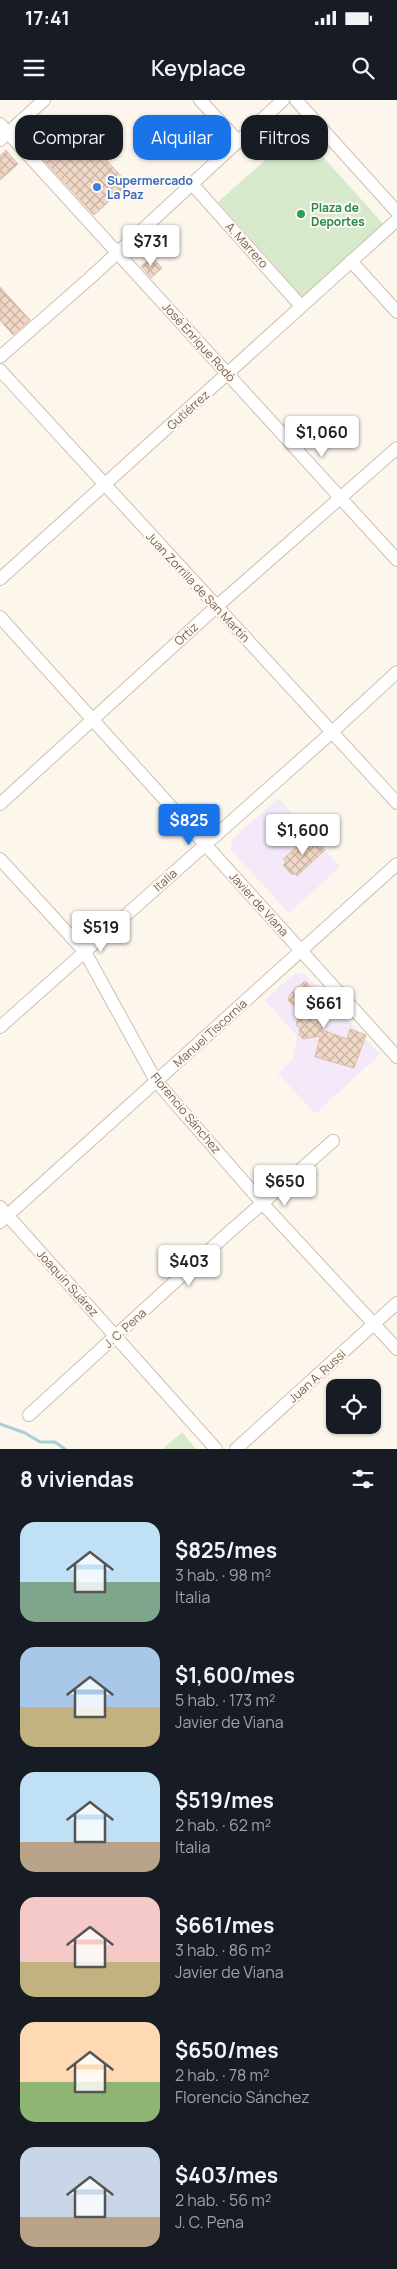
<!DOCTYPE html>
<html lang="es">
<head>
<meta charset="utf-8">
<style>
	body { margin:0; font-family:Manrope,sans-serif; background:#242831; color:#f1f3f6; height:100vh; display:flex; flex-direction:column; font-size:19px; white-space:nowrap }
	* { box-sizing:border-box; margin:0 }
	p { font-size:16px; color:#9ea1a6 }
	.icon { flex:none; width:28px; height:28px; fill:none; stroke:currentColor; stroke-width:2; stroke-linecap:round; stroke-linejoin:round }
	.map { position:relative; height:1349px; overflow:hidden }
	.drawer { display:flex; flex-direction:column; background:#171b24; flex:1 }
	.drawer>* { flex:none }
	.banner { position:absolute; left:15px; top:15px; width:368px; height:45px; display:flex; gap:10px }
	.tools { position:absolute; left:326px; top:1279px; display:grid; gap:10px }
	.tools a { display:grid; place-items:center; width:55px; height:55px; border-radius:10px; background:#171b24; box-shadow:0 1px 4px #0004; font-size:25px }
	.price { position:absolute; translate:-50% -42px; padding:0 11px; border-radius:5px; background:#fff; color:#222; font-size:16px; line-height:32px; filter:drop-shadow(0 1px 2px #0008) }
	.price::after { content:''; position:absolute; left:50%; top:30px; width:15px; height:11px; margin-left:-8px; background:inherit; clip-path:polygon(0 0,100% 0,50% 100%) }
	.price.on { background:#1a73e8; color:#fff }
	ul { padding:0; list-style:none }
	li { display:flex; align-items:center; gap:15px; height:125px; padding:0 20px }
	li span { display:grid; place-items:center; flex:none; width:140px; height:100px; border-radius:15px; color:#555 }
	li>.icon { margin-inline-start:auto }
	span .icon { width:60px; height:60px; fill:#fffc; stroke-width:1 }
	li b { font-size:21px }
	h2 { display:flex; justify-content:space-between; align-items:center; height:60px; padding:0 20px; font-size:21px }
	.pill { padding:0 18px; border-radius:15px; background:#171b24; box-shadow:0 1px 4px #0004; font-size:18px; line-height:45px }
	.pill.on { background:#1a73e8; color:#fff }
	.status { display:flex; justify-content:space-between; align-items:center; height:35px; padding:0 25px; background:#171b24; direction:ltr }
	.status svg { height:14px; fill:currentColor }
	header { display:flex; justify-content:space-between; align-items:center; height:65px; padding:0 20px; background:#171b24; font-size:22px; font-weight:600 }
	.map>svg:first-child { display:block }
	.education { fill:#f3e9f9 }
	.grass { fill:#d7e9cb }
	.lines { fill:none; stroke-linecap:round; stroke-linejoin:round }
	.stream { stroke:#a8cfd6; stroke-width:3 }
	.building { fill:url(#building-cross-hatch); stroke:#e1bea7 }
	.minor-casing { stroke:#cebfb2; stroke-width:14 }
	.minor { stroke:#fff; stroke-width:12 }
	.shop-dot { fill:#3f7fe0; stroke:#fefaf3; stroke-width:2 }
	.leisure-dot { fill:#2e9e5b; stroke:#fefaf3; stroke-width:2 }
	.labels { text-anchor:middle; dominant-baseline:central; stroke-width:4; stroke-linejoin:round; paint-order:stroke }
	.shop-label { font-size:12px; font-weight:bold; fill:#366cbe; stroke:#fefaf3; text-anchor:start }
	.leisure-label { font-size:12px; font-weight:bold; fill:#27864d; stroke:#fefaf3; text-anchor:start }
	.street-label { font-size:12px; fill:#775e50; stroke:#fefaf3 }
</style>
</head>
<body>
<div class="status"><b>17:41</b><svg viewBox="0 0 49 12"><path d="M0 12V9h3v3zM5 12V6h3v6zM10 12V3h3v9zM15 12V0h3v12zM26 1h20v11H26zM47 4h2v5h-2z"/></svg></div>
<header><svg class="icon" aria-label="menu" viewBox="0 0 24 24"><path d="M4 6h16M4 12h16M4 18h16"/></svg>Keyplace<svg class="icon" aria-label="search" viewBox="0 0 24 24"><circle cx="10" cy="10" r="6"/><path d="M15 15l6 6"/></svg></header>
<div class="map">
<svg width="397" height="1349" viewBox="0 0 397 1349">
	<defs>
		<pattern id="building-cross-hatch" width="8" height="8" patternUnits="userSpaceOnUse" patternTransform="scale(1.25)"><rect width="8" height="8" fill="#f0d7c6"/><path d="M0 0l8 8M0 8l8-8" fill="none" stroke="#c7b2a3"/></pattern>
	</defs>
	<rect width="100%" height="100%" fill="#fcf6ed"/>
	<!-- education -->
	<g class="education">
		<polygon points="278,698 340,767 289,813 231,750 232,739"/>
		<polygon points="295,873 305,874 359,932 366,934 365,939 380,954 315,1014 278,973 293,959 297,936 265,900"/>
	</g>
	<!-- grass -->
	<g class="grass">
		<polygon points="299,30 384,125 303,198 218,102"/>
		<polygon points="182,1332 196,1349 163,1349"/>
	</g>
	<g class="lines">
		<!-- stream -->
		<polyline class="stream" points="0,1324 25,1333 40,1342 55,1342 65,1349"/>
	</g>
	<!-- building -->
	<g class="building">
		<polygon points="65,30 93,61 101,54 128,84 94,115 38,54"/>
		<polygon points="6,50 18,64 0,80 0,56"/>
		<polygon points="152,157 162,168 151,178 141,166"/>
		<polygon points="0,187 30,220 13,235 0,220"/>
		<polygon points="311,734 325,750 297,776 294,773 292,775 283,765 286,762 283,759"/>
		<polygon points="305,881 329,906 322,930 347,939 350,929 366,935 354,968 315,957 320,936 303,939 299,935 300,929 296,925 302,904 293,905 288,900 290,894"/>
	</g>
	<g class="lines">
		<defs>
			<g id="minor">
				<polyline points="200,0 238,41"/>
				<polyline points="296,0 397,112"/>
				<polyline points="0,24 397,460"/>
				<polyline points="0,40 44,0"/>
				<polyline points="192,84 301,206"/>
				<polyline points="351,161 397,212"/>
				<polyline points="0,257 90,178 283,0"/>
				<polyline points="0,270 397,703"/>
				<polyline points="0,479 397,120"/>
				<polyline points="0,517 397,957"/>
				<polyline points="0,704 216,507 397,348"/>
				<polyline points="0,759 85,852 156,981 263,1104 397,1249"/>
				<polyline points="0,927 331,633 397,572"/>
				<polyline points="0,1107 216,1349"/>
				<polyline points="0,1122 397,764"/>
				<polyline points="29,1315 226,1135 333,1041"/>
				<polyline points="236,1349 397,1203"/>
			</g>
		</defs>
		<!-- minor casing -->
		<use href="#minor" class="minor-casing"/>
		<!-- minor -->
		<use href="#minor" class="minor"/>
	</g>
	<!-- markers -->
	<circle class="shop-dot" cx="97" cy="87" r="5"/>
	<circle class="leisure-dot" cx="301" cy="114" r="5"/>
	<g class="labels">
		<!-- shop labels -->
		<g class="shop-label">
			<text x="107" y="80">Supermercado<tspan x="107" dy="14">La Paz</tspan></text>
		</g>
		<!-- leisure labels -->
		<g class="leisure-label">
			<text x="311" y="107">Plaza de<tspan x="311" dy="14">Deportes</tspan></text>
		</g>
		<!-- street labels -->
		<g class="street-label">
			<text transform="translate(247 145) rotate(48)">A. Marrero</text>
			<text transform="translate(199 242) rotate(48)">José Enrique Rodó</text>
			<text transform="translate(188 310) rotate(-42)">Gutiérrez</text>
			<text transform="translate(198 487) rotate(47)">Juan Zorrilla de San Martín</text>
			<text transform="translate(186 534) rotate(-42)">Ortiz</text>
			<text transform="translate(165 780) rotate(-42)">Italia</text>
			<text transform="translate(259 804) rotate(48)">Javier de Viana</text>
			<text transform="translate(210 933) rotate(-42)">Manuel Tiscornia</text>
			<text transform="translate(186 1013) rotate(50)">Florencio Sánchez</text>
			<text transform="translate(68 1183) rotate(48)">Joaquín Suárez</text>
			<text transform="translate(125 1228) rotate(-42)">J. C. Pena</text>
			<text transform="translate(317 1276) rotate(-42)">Juan A. Russi</text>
		</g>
	</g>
</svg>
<div class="tools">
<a><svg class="icon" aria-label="locate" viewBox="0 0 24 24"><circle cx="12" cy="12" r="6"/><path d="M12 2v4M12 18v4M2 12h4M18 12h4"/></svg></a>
</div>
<b class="price" style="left:151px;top:167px">$731</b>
<b class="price" style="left:322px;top:358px">$1,060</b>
<b class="price on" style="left:189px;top:746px">$825</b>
<b class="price" style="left:303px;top:756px">$1,600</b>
<b class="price" style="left:101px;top:853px">$519</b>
<b class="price" style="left:324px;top:929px">$661</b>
<b class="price" style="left:285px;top:1107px">$650</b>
<b class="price" style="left:189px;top:1187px">$403</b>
<div class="banner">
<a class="pill">Comprar</a>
<a class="pill on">Alquilar</a>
<a class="pill">Filtros</a>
</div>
</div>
<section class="drawer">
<h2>8 viviendas<svg class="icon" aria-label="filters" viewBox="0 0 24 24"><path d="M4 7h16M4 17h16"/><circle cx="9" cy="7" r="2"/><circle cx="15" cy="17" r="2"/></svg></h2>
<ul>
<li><span style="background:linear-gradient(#bfe0f5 60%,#7fa58c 0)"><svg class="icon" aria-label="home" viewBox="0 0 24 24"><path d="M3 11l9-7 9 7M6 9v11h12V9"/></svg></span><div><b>$825/mes</b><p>3 hab. · 98 m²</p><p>Italia</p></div></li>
<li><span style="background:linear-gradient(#a9c7e8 60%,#c2b280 0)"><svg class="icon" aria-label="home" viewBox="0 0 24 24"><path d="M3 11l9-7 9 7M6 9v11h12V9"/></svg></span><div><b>$1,600/mes</b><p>5 hab. · 173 m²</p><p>Javier de Viana</p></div></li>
<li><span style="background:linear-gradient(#bfe0f5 70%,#b9a48a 0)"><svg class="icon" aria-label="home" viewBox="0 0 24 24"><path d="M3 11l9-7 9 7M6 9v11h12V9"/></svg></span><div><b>$519/mes</b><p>2 hab. · 62 m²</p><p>Italia</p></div></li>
<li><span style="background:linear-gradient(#f6c9c9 65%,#c2b280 0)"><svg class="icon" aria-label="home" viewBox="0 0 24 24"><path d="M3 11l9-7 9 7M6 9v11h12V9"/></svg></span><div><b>$661/mes</b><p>3 hab. · 86 m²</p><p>Javier de Viana</p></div></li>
<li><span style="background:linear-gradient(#ffd9b3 60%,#8fb573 0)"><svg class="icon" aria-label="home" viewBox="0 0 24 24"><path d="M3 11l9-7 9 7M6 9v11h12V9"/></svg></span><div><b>$650/mes</b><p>2 hab. · 78 m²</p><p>Florencio Sánchez</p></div></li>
<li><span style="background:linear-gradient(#c9d6e8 70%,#b9a48a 0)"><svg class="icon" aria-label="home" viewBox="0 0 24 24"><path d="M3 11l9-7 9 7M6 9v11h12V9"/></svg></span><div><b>$403/mes</b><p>2 hab. · 56 m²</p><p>J. C. Pena</p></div></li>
</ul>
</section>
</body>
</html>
